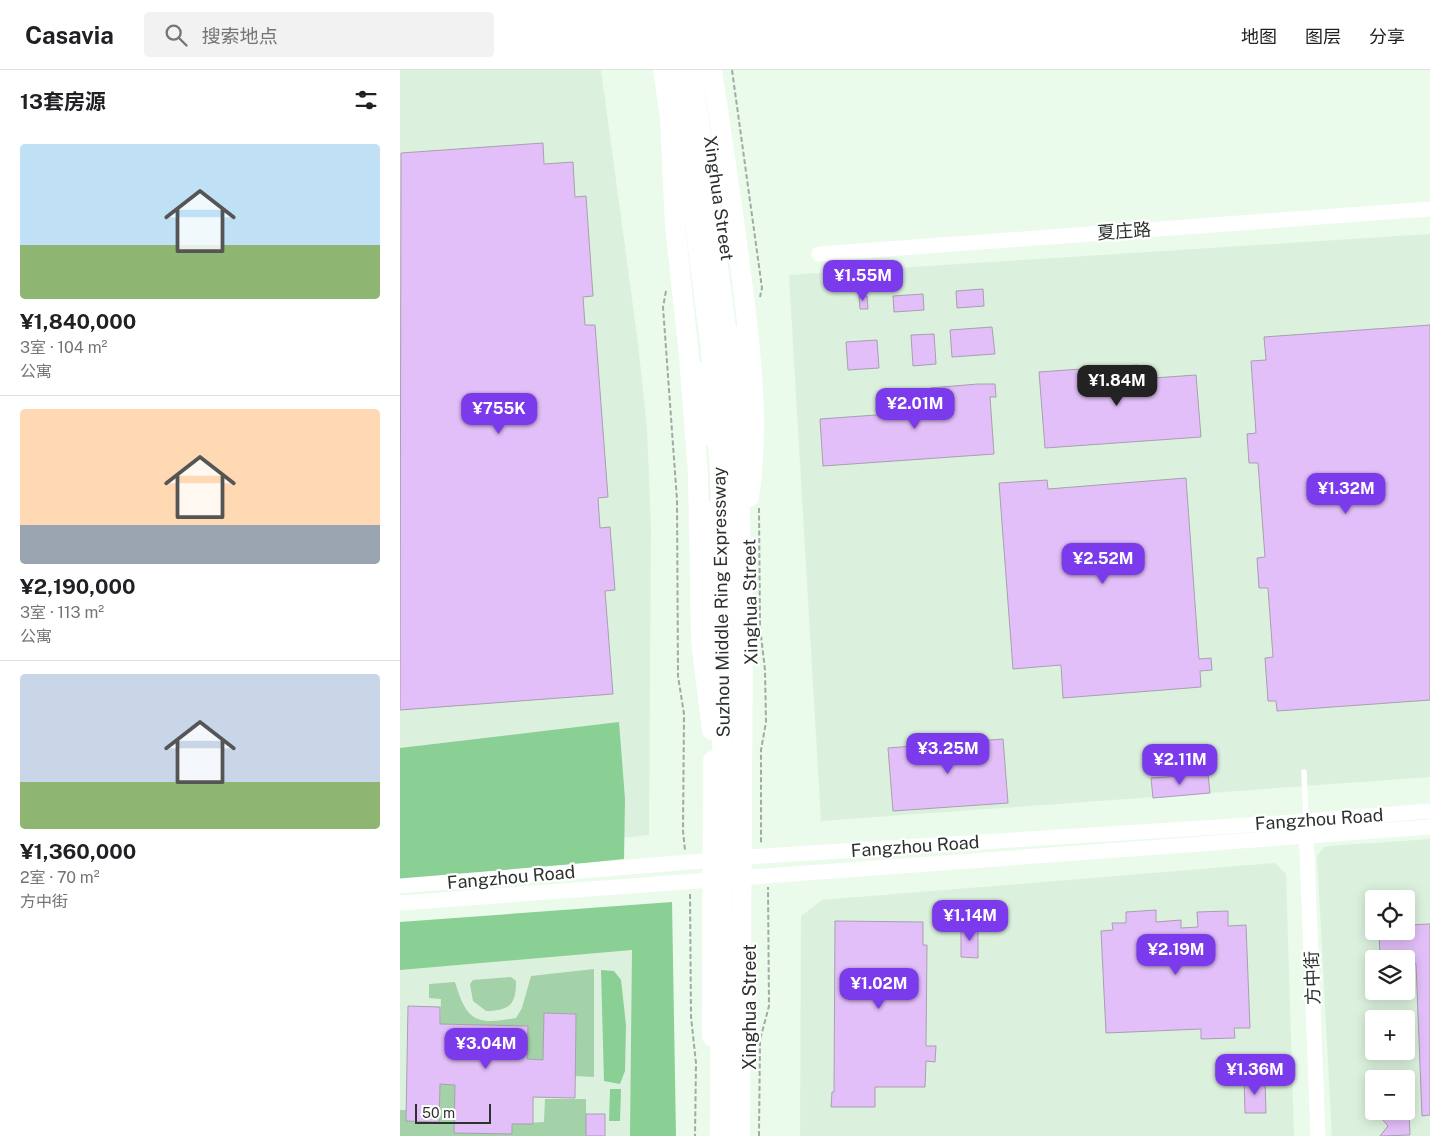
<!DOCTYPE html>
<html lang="zh">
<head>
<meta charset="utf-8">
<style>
	body { margin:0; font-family:"Public Sans","Noto Sans SC",sans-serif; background:#f2f2f2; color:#202124; height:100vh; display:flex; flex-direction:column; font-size:19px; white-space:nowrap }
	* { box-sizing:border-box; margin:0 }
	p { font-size:16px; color:#757577 }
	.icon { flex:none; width:28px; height:28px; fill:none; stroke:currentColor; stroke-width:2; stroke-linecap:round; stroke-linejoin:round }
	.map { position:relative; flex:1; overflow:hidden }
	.details { display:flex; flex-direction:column; background:#fff; width:400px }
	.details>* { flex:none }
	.controls { position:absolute; left:965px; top:820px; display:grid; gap:10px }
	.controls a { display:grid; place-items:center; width:50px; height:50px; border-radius:5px; background:#fff; box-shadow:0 2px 12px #0003; font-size:25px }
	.scale { position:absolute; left:15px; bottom:12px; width:76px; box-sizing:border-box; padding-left:5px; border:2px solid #2c322d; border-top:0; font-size:14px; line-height:18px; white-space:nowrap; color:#2c322d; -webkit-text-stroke:4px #fff; paint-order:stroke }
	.price { position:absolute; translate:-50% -42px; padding:0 11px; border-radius:10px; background:#7c3aed; color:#fff; font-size:16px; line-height:32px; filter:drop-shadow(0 1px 2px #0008) }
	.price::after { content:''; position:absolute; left:50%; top:30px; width:15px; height:11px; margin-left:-8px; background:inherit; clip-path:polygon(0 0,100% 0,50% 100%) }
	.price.current { background:#222; color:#fff }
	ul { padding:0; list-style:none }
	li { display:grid; align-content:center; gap:10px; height:265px; padding:0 20px }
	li+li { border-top:1px solid #e0e0e0 }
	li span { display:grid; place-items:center; height:155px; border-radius:5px; color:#555 }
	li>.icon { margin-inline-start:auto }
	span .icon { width:90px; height:90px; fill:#fffc; stroke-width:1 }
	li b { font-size:21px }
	h2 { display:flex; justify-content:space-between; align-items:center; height:60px; padding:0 20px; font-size:21px }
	header { display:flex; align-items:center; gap:30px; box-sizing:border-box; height:70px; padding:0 25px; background:#fff; border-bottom:1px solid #e0e0e0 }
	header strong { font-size:24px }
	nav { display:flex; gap:28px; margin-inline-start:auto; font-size:18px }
	.search { width:350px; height:45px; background:#f2f2f2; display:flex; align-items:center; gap:12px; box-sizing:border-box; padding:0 18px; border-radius:5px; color:#757577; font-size:19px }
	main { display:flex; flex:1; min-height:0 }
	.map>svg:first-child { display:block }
	.built { fill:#dbf1dd; fill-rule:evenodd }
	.green { fill:#a3d1a8 }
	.forest { fill:#8acf94 }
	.building { fill:#e2bff8; stroke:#a89faf }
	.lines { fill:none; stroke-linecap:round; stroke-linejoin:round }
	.path { stroke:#a0aca1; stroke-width:2; stroke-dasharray:5 2.5; stroke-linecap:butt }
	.lane { stroke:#fff; stroke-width:5.5 }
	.secondary { stroke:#fff; stroke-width:15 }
	.primary { stroke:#fff; stroke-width:18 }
	.highway { stroke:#fff; stroke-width:20 }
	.labels { text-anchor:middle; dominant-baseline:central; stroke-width:4.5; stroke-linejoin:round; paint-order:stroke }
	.street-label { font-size:18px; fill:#2c322d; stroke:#fff }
</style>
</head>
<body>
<header>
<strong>Casavia</strong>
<div class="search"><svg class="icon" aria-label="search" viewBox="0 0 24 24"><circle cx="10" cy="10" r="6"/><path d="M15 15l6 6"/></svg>搜索地点</div>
<nav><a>地图</a><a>图层</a><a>分享</a></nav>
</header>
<main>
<section class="details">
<h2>13套房源<svg class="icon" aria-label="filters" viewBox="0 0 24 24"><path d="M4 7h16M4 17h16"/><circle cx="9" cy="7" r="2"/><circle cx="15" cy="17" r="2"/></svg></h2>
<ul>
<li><span style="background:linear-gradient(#bfe0f5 65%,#8fb573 0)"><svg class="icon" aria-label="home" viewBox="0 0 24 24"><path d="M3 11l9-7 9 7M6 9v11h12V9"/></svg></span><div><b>¥1,840,000</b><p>3室 · 104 m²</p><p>公寓</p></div></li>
<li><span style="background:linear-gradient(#ffd9b3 75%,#9aa5b1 0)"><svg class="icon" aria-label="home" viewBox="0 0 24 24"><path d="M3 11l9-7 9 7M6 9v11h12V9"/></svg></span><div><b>¥2,190,000</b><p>3室 · 113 m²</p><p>公寓</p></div></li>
<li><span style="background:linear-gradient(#c9d6e8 70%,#8fb573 0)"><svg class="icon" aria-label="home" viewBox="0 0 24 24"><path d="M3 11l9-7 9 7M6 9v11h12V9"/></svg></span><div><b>¥1,360,000</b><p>2室 · 70 m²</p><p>方中街</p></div></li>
</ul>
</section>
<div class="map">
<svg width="1030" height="1066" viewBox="0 0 1030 1066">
	<rect width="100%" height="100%" fill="#eafaeb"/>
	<!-- built -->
	<g class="built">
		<polygon points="0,0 201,0 238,273 247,359 251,457 249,765 0,791"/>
		<polygon points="1030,164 1030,707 421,751 389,205"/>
		<path d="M 1030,769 L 1030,1066 L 932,1066 L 917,786 L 924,777 L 930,776 ZM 974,829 L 1006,829 L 1006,861 L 974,861 ZM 974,889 L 1006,889 L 1006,921 L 974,921 ZM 974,949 L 1006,949 L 1006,981 L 974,981 ZM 974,1009 L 1006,1009 L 1006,1041 L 974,1041 Z"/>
		<polygon points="875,793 886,804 894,1066 400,1066 401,846 422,830"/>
		<polygon points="251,841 246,1066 0,1066 0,857"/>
	</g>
	<!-- green -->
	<g class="green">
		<path d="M 194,899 L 194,1007 L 175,1006 L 176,944 L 144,943 L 143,990 L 127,989 L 128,956 L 40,954 L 41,929 L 29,928 L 29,914 L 55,912 C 67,952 76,955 116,948 L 122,938 L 131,906 Z"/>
		<path d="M 111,907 L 116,911 C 116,935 110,940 86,941 L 73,931 L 70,914 L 73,910 Z"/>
		<polygon points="40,1014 55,1015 112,1063 112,1054 144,1052 145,1029 186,1029 186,1066 0,1066 0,1040 6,1040 6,1051 39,1052"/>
	</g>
	<!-- forest -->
	<g class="forest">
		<polygon points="219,652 225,729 224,789 0,812 0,678"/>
		<polygon points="272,832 276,1066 230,1066 232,880 0,900 0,852"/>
		<polygon points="201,900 214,901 221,910 226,955 225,1001 220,1014 204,1011"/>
		<polygon points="210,1019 221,1019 220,1051 209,1051"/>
	</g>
	<!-- building -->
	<g class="building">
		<polygon points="143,73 144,94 173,92 175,127 186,126 193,226 183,227 185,255 195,255 208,427 198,428 200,458 210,457 215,520 205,521 213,624 0,640 1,83"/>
		<polygon points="583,219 584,236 557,238 556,221"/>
		<polygon points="523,224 524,240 494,242 493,226"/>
		<polygon points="459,226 467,226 468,239 460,239"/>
		<polygon points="1030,255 1030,630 877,641 876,631 868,631 865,588 873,587 868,518 859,518 857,488 865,487 858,393 849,393 847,364 856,363 851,291 866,290 864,267"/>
		<polygon points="592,257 595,284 552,287 550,260"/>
		<polygon points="534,264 536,294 513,296 511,265"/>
		<polygon points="477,270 479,298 448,300 446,272"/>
		<polygon points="738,295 739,309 796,305 801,367 645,378 639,302"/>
		<polygon points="578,314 595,314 596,327 590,327 594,384 423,396 420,349 532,341 530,318"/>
		<polygon points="786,408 799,589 811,588 812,600 800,601 801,617 663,628 661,595 613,599 599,413 647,410 648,419"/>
		<polygon points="603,669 608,733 493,741 488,678"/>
		<polygon points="808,704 810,723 753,728 751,708"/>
		<polygon points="756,840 756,852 781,850 781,858 798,857 797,842 828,841 828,856 846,855 850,958 834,958 835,968 801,969 801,959 706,963 701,861 713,860 712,853 726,853 726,842"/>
		<polygon points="435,851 523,852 523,875 527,875 526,976 536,976 535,992 526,991 525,1017 475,1017 475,1037 431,1037 432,1022 434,1022"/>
		<polygon points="1030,854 1030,1045 1022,1046 1016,894 1006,895 1006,889 980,889 979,861 1006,861 1006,855"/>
		<polygon points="561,857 578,857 578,888 561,887"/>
		<polygon points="8,936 40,937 40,954 128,956 127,989 143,990 144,943 176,944 175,1028 133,1027 133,1054 112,1054 112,1064 54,1063 55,1015 40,1014 39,1052 6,1051"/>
		<polygon points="865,1008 866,1043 845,1043 844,1009"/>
		<polygon points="987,1042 995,1044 1009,1044 1010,1065 980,1066 988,1056 982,1049"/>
		<rect x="186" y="1044" width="19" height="22"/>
	</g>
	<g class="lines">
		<!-- path -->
		<g class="path">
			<polyline points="332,0 362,218 360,227"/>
			<polyline points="266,221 263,237 277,430 278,606 284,644 283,761 285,780"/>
			<polyline points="359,438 360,557 365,600 366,652 361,680 361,773"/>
			<polyline points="290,824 291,947 296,993 295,1066"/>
			<polyline points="359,1066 360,970 369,936 368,817"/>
		</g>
		<!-- lane -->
		<polyline class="lane" points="904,702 906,750"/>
		<!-- secondary -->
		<g class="secondary">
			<polyline points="419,184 1030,139"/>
			<polyline points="906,757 918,1066"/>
			<polyline points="0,816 363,786 880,753 1030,741"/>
			<polyline points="0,833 1030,757"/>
		</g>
		<!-- primary -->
		<g class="primary">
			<polyline points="262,0 271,61"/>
			<polyline points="337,265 345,328"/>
			<polyline points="299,301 305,367"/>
			<polyline points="308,440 311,592"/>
			<polyline points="311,967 312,690"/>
		</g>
		<!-- highway -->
		<g class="highway">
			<polyline points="273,0 295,153 311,281 320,402 323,568 320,1066"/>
			<polyline points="292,0 329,280 339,401 343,566 340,1066"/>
			<path d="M 312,0 C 323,73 334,146 343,219 C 352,288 359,358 349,427"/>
			<polyline points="270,48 275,156 289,286 298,405 301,570 312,660"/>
		</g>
	</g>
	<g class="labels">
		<!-- street labels -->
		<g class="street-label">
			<text transform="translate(319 128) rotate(82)">Xinghua Street</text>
			<text transform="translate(724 161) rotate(-4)">夏庄路</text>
			<text transform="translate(321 532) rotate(-91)">Suzhou Middle Ring Expressway</text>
			<text transform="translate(350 532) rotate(-91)">Xinghua Street</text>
			<text transform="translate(919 749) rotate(-4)">Fangzhou Road</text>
			<text transform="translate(515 776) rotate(-4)">Fangzhou Road</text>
			<text transform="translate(111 807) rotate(-5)">Fangzhou Road</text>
			<text transform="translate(912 908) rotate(-92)">方中街</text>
			<text transform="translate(349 937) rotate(-90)">Xinghua Street</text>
		</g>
	</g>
</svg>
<div class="controls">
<a><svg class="icon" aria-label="locate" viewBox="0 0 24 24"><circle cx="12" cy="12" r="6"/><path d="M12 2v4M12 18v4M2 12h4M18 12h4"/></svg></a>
<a><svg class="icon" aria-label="layers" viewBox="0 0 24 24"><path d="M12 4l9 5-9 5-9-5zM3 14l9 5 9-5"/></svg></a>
<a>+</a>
<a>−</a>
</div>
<div class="scale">50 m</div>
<b class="price" style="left:463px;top:232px">¥1.55M</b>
<b class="price current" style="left:717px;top:337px">¥1.84M</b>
<b class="price" style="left:515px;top:360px">¥2.01M</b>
<b class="price" style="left:99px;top:365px">¥755K</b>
<b class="price" style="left:946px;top:445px">¥1.32M</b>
<b class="price" style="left:703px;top:515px">¥2.52M</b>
<b class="price" style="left:548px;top:705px">¥3.25M</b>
<b class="price" style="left:780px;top:716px">¥2.11M</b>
<b class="price" style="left:570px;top:872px">¥1.14M</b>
<b class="price" style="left:776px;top:906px">¥2.19M</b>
<b class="price" style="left:479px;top:940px">¥1.02M</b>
<b class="price" style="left:86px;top:1000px">¥3.04M</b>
<b class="price" style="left:855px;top:1026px">¥1.36M</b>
</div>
</main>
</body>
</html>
